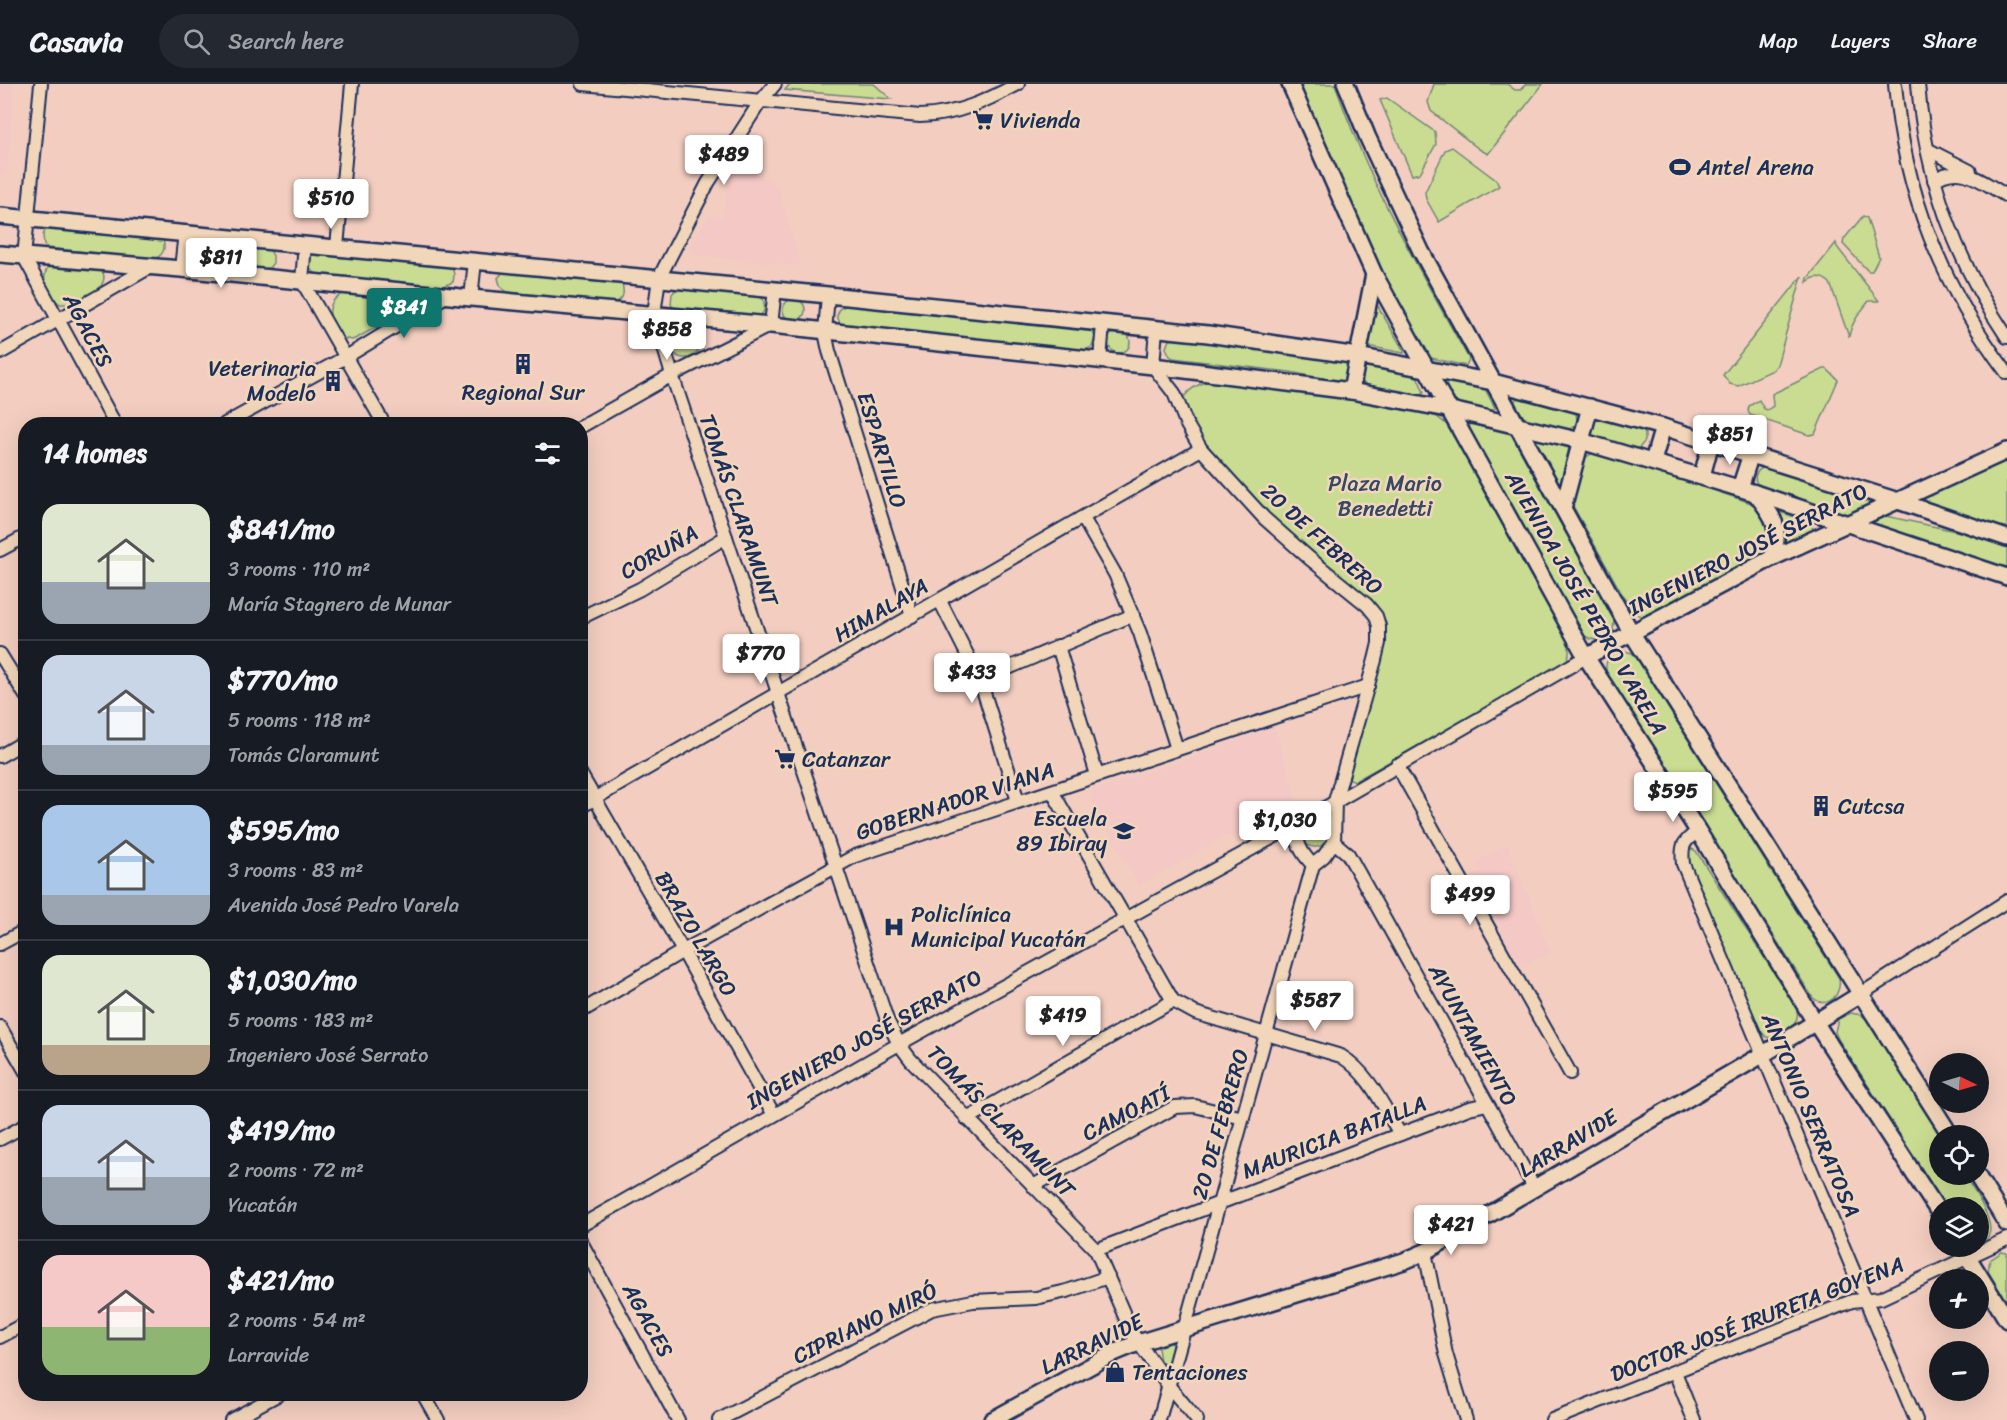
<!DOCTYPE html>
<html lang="en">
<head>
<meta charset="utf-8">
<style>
	body { margin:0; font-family:Sriracha,sans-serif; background:#242831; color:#f1f3f6; height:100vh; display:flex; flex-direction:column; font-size:22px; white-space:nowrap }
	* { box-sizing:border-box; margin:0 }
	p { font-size:20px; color:#9ea1a6 }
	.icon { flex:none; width:33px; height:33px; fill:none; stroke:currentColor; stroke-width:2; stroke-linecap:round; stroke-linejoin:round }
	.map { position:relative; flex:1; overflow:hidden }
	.sheet { position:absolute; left:18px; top:333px; width:570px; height:984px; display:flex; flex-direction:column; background:#171b24; border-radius:24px; box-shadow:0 6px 24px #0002 }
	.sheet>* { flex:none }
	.needle { width:39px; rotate:95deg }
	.buttons { position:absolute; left:1929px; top:969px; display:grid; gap:12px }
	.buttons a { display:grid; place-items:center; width:60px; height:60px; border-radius:50%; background:#171b24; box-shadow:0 6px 24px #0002; font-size:30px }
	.price { position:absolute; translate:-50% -51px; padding:0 14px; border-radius:6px; background:#fff; color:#222; font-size:20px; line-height:39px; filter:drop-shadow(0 2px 3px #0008) }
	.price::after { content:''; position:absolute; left:50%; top:36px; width:18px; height:14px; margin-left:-9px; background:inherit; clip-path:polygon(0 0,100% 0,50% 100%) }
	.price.current { background:#0f766e; color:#fff }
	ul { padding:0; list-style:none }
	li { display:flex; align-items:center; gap:18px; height:150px; padding:0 24px }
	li+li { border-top:2px solid #363941 }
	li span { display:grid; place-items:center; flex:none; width:168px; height:120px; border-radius:18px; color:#555 }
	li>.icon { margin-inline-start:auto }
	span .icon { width:72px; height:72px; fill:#fffc; stroke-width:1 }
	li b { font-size:26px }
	h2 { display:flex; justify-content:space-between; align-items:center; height:72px; padding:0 24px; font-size:26px }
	header { display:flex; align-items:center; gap:36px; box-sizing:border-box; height:84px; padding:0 30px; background:#171b24; border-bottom:2px solid #363941 }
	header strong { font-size:28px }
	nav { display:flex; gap:33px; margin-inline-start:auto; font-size:21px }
	.search { width:420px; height:54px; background:#242831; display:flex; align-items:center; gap:15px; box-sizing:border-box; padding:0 21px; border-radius:33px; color:#9ea1a6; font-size:22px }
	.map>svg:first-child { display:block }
	.built { fill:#f3c8c5 }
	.green { fill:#cadc91; stroke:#728678; stroke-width:1.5 }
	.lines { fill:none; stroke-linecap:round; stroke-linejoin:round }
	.minor-casing { stroke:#1b2f5e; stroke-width:16 }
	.tertiary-casing { stroke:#1b2f5e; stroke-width:20 }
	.minor { stroke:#f2d6b9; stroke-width:12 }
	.tertiary { stroke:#f2d6b9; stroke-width:15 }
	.labels { text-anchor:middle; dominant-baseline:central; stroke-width:5; stroke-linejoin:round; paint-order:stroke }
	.poi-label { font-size:22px; fill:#1b2f5e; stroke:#f2d6b9; text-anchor:start }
	.street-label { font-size:22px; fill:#1b2f5e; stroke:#f2d6b9 }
	.park-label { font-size:22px; fill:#354966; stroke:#f2d6b9 }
</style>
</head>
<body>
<header>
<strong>Casavia</strong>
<div class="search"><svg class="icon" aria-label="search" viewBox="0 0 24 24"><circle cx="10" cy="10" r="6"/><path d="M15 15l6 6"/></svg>Search here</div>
<nav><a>Map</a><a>Layers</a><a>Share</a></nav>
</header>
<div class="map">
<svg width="2007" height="1336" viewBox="0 0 2007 1336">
	<rect width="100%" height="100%" fill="#f3cec0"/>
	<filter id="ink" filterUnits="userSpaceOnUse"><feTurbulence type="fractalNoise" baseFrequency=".0167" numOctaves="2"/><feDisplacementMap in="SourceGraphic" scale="12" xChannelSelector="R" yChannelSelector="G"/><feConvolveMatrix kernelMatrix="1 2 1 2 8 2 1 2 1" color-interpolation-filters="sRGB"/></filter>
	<g filter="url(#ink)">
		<!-- built -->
		<g class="built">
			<polygon points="0,0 14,0 7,87 0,94"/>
			<polygon points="739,79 777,101 801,182 694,171 689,164 708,132 723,133 727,98"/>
			<polygon points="1274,642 1299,722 1239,754 1225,752 1139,802 1090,715 1093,706 1182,677"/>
			<polygon points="1507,760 1551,869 1521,882 1472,792 1480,787 1476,778"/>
		</g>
		<!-- green -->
		<g class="green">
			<polygon points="790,0 874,0 891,15 785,6"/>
			<path d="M 1299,0 L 1335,0 C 1368,97 1419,186 1469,275 L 1466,282 L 1427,273 L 1360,146 Z"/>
			<polygon points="1434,0 1507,0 1515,6 1520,6 1526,0 1543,0 1488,70 1479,65 1431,27 1428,18"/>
			<polygon points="1387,14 1435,48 1436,60 1420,89 1412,91 1380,16"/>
			<polygon points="1452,63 1496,96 1499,102 1439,138 1426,115 1425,108 1445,66"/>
			<polygon points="1863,132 1867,134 1879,173 1872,187 1868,187 1843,160 1844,155"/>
			<path d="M 47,143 L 162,154 C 167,164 163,173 152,175 L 48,164 L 44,161 L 43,151 Z"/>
			<path d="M 217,159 L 263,163 L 270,166 L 273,172 L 273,179 L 269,184 L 263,185 L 212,181 L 206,177 C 203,167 206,161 217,159 Z"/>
			<path d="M 1836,159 L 1837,163 L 1879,217 L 1869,217 C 1861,227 1851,239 1849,253 L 1830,199 C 1822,192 1816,191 1807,198 L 1808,194 Z"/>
			<path d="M 317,168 L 447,180 C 454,185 455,190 453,198 L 443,202 L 320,191 C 307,187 303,175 317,168 Z"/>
			<path d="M 49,181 L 100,184 C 113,199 89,216 76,219 C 71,220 65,220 60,220 C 47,210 39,197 49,181 Z"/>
			<path d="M 503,188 L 617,198 L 622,200 C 625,210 623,217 613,219 L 509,208 C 501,206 500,202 498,194 Z"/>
			<polygon points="1802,192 1777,281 1773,286 1738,302 1730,300 1723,291"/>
			<path d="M 677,204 L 760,213 L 763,215 C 766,224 765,230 756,234 L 680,226 L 673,224 L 671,220 L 672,210 Z"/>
			<path d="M 342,210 C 356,210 383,209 391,222 L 390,235 L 357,254 L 352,256 L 342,254 C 330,241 322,220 342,210 Z"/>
			<circle cx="794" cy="226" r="11"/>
			<polygon points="1376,219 1404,267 1404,269 1367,262"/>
			<polygon points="848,221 1085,244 1092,247 1095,253 1092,263 1085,266 847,242 840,239 837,232 840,224"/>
			<circle cx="685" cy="259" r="15"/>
			<circle cx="1119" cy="258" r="11"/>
			<polygon points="1175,253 1217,257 1348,278 1346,296 1342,298 1290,288 1173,274 1170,272 1166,264 1168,258"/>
			<polygon points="1369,281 1413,289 1417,292 1424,308 1419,312 1368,303 1360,295 1361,287"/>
			<polygon points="1824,285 1827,285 1838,296 1815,350 1809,351 1750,331 1748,327 1749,322 1759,316 1764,325 1767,326 1773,322 1772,310"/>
			<path d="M 1215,296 L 1335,312 L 1436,332 L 1446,340 L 1454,353 L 1568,559 C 1570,567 1570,573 1565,579 L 1355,697 L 1348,694 L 1348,689 L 1384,556 L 1385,537 L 1376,521 L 1261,424 L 1205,362 L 1194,344 L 1182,316 C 1189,304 1202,298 1215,296 Z"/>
			<polygon points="1445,296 1485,305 1495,324 1491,328 1457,320 1444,301"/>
			<path d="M 1520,312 L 1574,326 C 1579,335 1578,343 1567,346 L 1525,335 L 1515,320 L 1515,316 Z"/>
			<polygon points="1594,331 1639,342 1645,350 1645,357 1639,364 1632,364 1590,352 1589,350"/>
			<path d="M 1470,340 L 1511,350 L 1614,536 L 1613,548 C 1605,557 1596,559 1585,552 L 1469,346 Z"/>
			<polygon points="1538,354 1569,364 1561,398 1558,397 1536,357"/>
			<path d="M 1592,370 L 1675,393 L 1754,420 C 1772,436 1776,458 1756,474 L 1648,531 L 1640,532 L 1631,526 L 1573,422 C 1572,408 1578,373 1592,370 Z"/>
			<polygon points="2007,377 2007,446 1919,417 1922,413"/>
			<path d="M 1762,384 L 1768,384 L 1871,419 L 1844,432 L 1759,402 C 1753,396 1754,389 1762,384 Z"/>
			<polygon points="1777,427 1810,438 1813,445 1811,448 1781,462"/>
			<polygon points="1881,431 1964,449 2007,463 2007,484 1996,482 1874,442 1872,440 1873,435"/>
			<path d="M 1621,566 L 1632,569 L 1636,573 L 1839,894 C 1842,910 1829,926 1813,914 L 1680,704 L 1608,593 C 1603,580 1607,570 1621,566 Z"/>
			<circle cx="1315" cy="750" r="13"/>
			<path d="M 1690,764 L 1696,767 L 1796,923 C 1803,940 1782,957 1766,953 L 1760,946 L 1687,772 L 1687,766 Z"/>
			<path d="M 1851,929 L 1861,931 L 1866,935 L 1940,1051 L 1940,1090 L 1964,1091 C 1973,1105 2007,1153 1979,1158 L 1978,1124 L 1946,1123 L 1838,955 L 1835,948 L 1838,935 Z"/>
			<polygon points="2002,1168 2007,1169 2007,1220 1988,1187 1990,1176"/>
			<polygon points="1169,1256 1172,1261 1168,1279 1164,1280 1160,1277 1158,1264 1161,1258"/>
		</g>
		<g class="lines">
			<defs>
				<g id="minor">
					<polyline points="41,0 24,173 115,340"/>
					<path d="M 583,0 L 920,32 C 957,31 986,17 1018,0"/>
					<polyline points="775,0 760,18 708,99 659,194 654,230 672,291 887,936 899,960 911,976 1096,1166 1132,1249 1168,1301 1197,1336"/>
					<path d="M 1895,0 C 1904,109 1942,202 2007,289"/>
					<path d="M 1918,0 C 1925,92 1956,177 2007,253"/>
					<polyline points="1927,65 1970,87"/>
					<path d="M 1934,96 C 1961,78 1982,98 2007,112"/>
					<polyline points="305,160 302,197 384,340"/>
					<polyline points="337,163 352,0"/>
					<polyline points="181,185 185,148"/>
					<polyline points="828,211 825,248 829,267 912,532"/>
					<polyline points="471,214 475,177"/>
					<polyline points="1156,245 1153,282 1174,309 1187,341 1201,365 1264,434 1309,474 1367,521 1376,532 1379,542 1379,559 1375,576 1335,717 1334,758 1324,772 1313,781 1159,1336"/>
					<polyline points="0,269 152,182"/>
					<polyline points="1100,276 1103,240"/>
					<polyline points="225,340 346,273 446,212"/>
					<polyline points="580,343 672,291 771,241 775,205"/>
					<polyline points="1083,434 1115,490 1140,549 1177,665"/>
					<polyline points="0,466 26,452"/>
					<polyline points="940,517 980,596 1018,717"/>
					<polyline points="580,534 640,505 726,453"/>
					<polyline points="1058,562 1097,691"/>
					<polyline points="0,570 26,612"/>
					<polyline points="980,596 1133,531"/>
					<polyline points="0,672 26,657"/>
					<polyline points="1397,681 1570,989"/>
					<polyline points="580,689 683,867 774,1031"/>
					<polyline points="1052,707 1173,917"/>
					<polyline points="580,723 1201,365"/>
					<path d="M 1297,740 C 1295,758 1301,769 1313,781"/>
					<path d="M 1698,747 C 1683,758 1681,761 1683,780 L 1916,1336"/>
					<polyline points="1334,758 1348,770 1535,1105"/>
					<polyline points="0,860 26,846"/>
					<polyline points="1861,910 2007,817"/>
					<path d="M 1173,917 L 1195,929 L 1341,972 C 1369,989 1383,1022 1400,1050"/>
					<polyline points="580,928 683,867 855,772 1368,602"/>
					<polyline points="0,943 26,988"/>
					<polyline points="967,1035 1173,917"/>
					<polyline points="0,1055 26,1041"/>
					<polyline points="1033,1102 1175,1023 1195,1022 1243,1034"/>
					<polyline points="580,1142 899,960 1297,740 1586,573"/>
					<polyline points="580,1156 678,1336"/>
					<polyline points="1096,1166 1469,1024 1487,1020"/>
					<polyline points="1425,1168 1446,1270 1466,1336"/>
					<polyline points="0,1253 26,1239"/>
					<polyline points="1675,1288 1694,1336"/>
					<polyline points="423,1310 438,1336"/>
					<polyline points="231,1336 279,1310"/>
					<polyline points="719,1336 932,1225 973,1217 1036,1214 1067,1207 1108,1193"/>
					<polyline points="1552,1336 1852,1217 1881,1214 2007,1155"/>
				</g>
				<g id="tertiary">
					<polyline points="1290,0 1374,190 1586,573 1698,747 1815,938 1940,1130"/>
					<polyline points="1346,0 1368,54 1421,167 1631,548 1951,1052"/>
					<polyline points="0,132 828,211 1208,250 1358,272 1493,298 1663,343 1895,416 2007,454"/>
					<polyline points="0,170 181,185 471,214 771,241 1153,282 1351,307 1447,325 1581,357 1755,409 2007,493"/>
					<polyline points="1351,307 1374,190"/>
					<polyline points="1653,377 1663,343"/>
					<polyline points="1702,392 1711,358"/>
					<polyline points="1740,404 1751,370"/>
					<path d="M 1755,409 C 1774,432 1782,444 1772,474"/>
					<polyline points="1563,424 1590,323"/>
					<polyline points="1586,573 1772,474 2007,367"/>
					<polyline points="1976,1090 2007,1140"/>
					<polyline points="1961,1162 2007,1236"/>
					<polyline points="992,1336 1116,1268 1138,1259 1404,1177 1425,1168 1762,971 1861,910"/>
				</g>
			</defs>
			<!-- minor casing -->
			<use href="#minor" class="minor-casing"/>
			<!-- tertiary casing -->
			<use href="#tertiary" class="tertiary-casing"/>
			<!-- minor -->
			<use href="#minor" class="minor"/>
			<!-- tertiary -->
			<use href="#tertiary" class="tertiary"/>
		</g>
	</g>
	<!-- icons -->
	<defs>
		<symbol id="supermarket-bare" viewBox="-9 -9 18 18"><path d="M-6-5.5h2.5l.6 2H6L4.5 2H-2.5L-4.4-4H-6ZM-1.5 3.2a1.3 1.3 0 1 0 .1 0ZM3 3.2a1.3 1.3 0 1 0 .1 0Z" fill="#1b2f5e" stroke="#f2d6b9" stroke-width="2.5" paint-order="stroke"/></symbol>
		<symbol id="stadium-bare" viewBox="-9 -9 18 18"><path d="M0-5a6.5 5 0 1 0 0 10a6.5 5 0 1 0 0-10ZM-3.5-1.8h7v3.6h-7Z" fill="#1b2f5e" stroke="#f2d6b9" stroke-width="2.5" paint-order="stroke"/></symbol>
		<symbol id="building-bare" viewBox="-9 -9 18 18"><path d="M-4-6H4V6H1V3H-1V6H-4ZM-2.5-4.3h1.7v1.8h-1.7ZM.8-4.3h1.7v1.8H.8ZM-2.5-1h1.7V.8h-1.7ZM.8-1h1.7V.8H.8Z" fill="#1b2f5e" stroke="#f2d6b9" stroke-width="2.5" paint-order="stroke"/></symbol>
		<symbol id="school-bare" viewBox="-9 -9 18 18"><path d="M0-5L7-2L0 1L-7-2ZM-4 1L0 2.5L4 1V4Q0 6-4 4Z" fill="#1b2f5e" stroke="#f2d6b9" stroke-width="2.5" paint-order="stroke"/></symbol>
		<symbol id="hospital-bare" viewBox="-9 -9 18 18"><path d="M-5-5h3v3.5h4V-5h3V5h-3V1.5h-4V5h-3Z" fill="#1b2f5e" stroke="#f2d6b9" stroke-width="2.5" paint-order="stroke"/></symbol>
		<symbol id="shop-bare" viewBox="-9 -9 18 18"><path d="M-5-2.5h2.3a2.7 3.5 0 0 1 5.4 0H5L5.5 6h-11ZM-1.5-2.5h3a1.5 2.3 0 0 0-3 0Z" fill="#1b2f5e" stroke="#f2d6b9" stroke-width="2.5" paint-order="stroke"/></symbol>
	</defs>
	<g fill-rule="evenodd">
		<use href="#supermarket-bare" x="968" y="21" width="30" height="30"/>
		<use href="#stadium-bare" x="1665" y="68" width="30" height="30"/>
		<use href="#building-bare" x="508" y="265" width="30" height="30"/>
		<use href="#building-bare" x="318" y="282" width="30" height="30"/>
		<use href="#supermarket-bare" x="770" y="660" width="30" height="30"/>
		<use href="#building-bare" x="1806" y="707" width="30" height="30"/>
		<use href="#school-bare" x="1109" y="732" width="30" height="30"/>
		<use href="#hospital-bare" x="879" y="828" width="30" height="30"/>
		<use href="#shop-bare" x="1100" y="1273" width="30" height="30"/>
	</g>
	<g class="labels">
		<!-- poi labels -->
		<g class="poi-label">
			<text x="1000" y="36">Vivienda</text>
			<text x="1697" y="83">Antel Arena</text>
			<text x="316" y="284" text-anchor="end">Veterinaria<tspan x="316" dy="25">Modelo</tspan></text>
			<text x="523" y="308" text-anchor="middle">Regional Sur</text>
			<text x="802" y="675">Catanzar</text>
			<text x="1838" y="722">Cutcsa</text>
			<text x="1107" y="734" text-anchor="end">Escuela<tspan x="1107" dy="25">89 Ibiray</tspan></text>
			<text x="911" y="830">Policlínica<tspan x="911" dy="25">Municipal Yucatán</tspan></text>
			<text x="1132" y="1288">Tentaciones</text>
		</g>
		<!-- street labels -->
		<g class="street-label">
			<text transform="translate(88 246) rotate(62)">AGACES</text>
			<text transform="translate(882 366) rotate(73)">ESPARTILLO</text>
			<text transform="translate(739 426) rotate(71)">TOMÁS CLARAMUNT</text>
			<text transform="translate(1322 455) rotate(42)">20 DE FEBRERO</text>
			<text transform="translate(1748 465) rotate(-27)">INGENIERO JOSÉ SERRATO</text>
			<text transform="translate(659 468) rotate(-30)">CORUÑA</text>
			<text transform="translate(1586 519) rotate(60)">AVENIDA JOSÉ PEDRO VARELA</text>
			<text transform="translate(881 526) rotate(-30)">HIMALAYA</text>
			<text transform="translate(955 717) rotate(-18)">GOBERNADOR VIANA</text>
			<text transform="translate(696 850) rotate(60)">BRAZO LARGO</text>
			<text transform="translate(1473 951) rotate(61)">AYUNTAMIENTO</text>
			<text transform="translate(864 955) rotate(-29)">INGENIERO JOSÉ SERRATO</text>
			<text transform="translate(1126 1029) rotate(-27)">CAMOATÍ</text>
			<text transform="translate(1811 1031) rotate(67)">ANTONIO SERRATOSA</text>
			<text transform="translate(1001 1037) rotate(46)">TOMÁS CLARAMUNT</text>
			<text transform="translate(1220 1040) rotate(-74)">20 DE FEBRERO</text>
			<text transform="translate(1334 1053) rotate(-21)">MAURICIA BATALLA</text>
			<text transform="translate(1568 1059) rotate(-31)">LARRAVIDE</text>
			<text transform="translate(1757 1235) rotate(-21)">DOCTOR JOSÉ IRURETA GOYENA</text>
			<text transform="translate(648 1236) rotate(61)">AGACES</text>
			<text transform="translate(865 1239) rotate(-26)">CIPRIANO MIRÓ</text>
			<text transform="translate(1092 1260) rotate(-26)">LARRAVIDE</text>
		</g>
		<!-- park labels -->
		<g class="park-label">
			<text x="1385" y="399">Plaza Mario<tspan x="1385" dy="25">Benedetti</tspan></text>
		</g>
	</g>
</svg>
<div class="buttons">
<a><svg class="needle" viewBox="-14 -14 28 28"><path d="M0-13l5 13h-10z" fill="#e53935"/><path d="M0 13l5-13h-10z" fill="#9ea1a6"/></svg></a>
<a><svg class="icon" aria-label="locate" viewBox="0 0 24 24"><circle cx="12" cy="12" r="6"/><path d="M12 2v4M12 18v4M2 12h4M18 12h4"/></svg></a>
<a><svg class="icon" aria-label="layers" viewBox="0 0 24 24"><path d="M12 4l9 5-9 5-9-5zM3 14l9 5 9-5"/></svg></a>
<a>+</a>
<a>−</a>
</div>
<b class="price" style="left:724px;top:102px">$489</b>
<b class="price" style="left:331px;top:146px">$510</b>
<b class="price" style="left:221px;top:205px">$811</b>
<b class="price current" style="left:404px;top:255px">$841</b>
<b class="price" style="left:667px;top:277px">$858</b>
<b class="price" style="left:1730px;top:382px">$851</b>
<b class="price" style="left:761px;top:601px">$770</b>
<b class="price" style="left:972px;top:620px">$433</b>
<b class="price" style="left:1673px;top:739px">$595</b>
<b class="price" style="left:1285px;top:768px">$1,030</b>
<b class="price" style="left:1470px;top:842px">$499</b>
<b class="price" style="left:1315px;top:948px">$587</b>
<b class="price" style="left:1063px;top:963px">$419</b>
<b class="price" style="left:1451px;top:1172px">$421</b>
<section class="sheet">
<h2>14 homes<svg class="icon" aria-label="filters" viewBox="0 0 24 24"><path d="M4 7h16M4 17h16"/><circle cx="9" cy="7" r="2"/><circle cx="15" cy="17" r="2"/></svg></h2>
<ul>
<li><span style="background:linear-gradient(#dfe7d0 65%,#9aa5b1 0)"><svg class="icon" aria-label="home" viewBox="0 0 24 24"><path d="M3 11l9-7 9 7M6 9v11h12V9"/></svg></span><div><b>$841/mo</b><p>3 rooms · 110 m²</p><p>María Stagnero de Munar</p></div></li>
<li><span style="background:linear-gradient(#c9d6e8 75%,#9aa5b1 0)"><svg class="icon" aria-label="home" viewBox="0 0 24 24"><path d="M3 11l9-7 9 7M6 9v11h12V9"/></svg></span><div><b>$770/mo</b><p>5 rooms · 118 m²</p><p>Tomás Claramunt</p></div></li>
<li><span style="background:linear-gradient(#a9c7e8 75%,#9aa5b1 0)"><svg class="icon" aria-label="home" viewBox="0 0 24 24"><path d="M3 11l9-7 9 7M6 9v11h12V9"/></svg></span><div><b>$595/mo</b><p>3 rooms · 83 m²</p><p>Avenida José Pedro Varela</p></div></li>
<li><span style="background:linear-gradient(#dfe7d0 75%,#b9a48a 0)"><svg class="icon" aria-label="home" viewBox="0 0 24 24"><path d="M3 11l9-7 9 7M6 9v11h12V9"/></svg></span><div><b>$1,030/mo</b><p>5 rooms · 183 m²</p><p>Ingeniero José Serrato</p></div></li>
<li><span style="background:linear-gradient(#c9d6e8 60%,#9aa5b1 0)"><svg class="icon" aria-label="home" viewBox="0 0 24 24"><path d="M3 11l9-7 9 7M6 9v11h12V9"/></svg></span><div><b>$419/mo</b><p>2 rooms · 72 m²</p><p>Yucatán</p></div></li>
<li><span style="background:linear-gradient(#f6c9c9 60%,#8fb573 0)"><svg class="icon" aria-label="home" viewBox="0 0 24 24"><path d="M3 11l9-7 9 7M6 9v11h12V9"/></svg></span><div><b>$421/mo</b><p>2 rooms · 54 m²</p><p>Larravide</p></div></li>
</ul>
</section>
</div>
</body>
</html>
